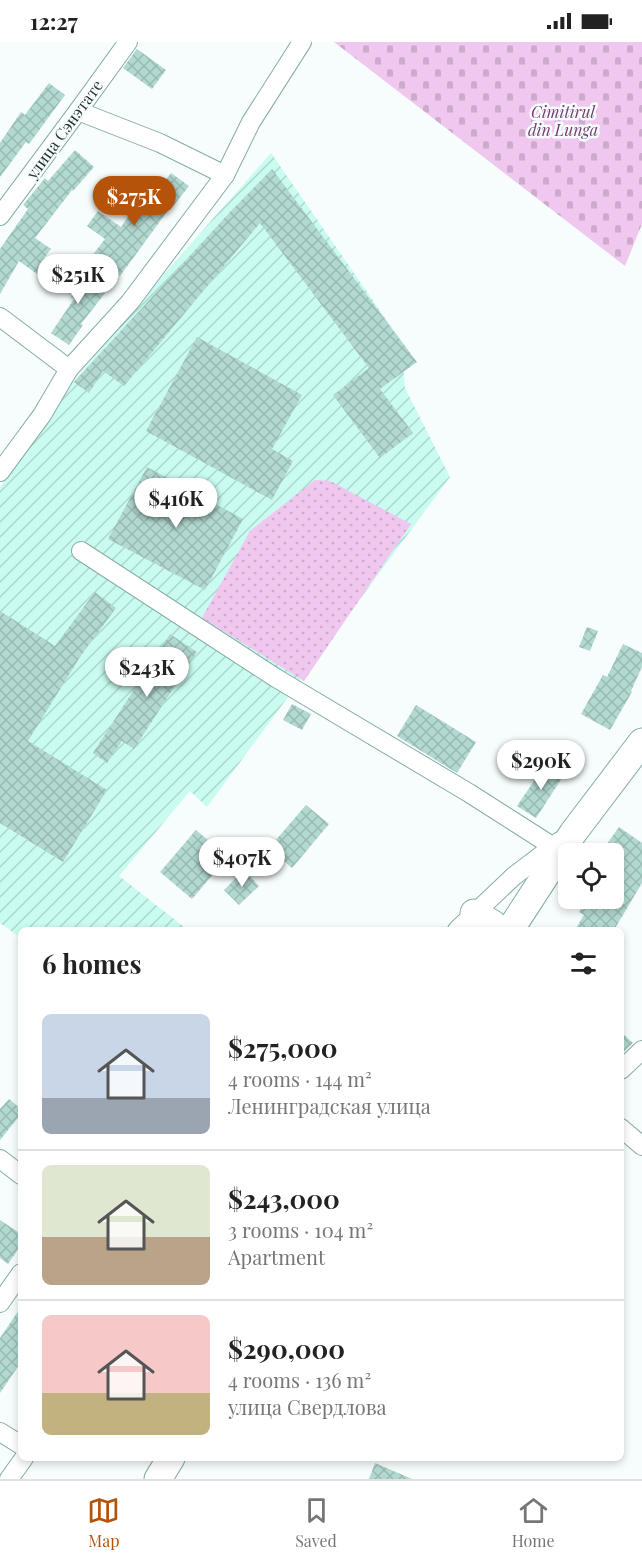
<!DOCTYPE html>
<html lang="en">
<head>
<meta charset="utf-8">
<style>
	body { margin:0; font-family:"Playfair Display",serif; background:#f2f2f2; color:#222; height:100vh; display:flex; flex-direction:column; font-size:22px; white-space:nowrap }
	* { box-sizing:border-box; margin:0 }
	p { font-size:20px; color:#767676 }
	.icon { flex:none; width:33px; height:33px; fill:none; stroke:currentColor; stroke-width:2; stroke-linecap:round; stroke-linejoin:round }
	.map { position:relative; flex:1; overflow:hidden }
	.sheet { position:absolute; left:18px; top:885px; width:606px; height:534px; display:flex; flex-direction:column; background:#fff; border-radius:9px; box-shadow:0 3px 9px #0003 }
	.sheet>* { flex:none }
	.controls { position:absolute; left:558px; top:801px; display:grid; gap:12px }
	.controls a { display:grid; place-items:center; width:66px; height:66px; border-radius:9px; background:#fff; box-shadow:0 3px 9px #0003; font-size:30px }
	.price { position:absolute; translate:-50% -51px; padding:0 14px; border-radius:21px; background:#fff; color:#222; font-size:20px; line-height:39px; filter:drop-shadow(0 2px 3px #0008) }
	.price::after { content:''; position:absolute; left:50%; top:36px; width:18px; height:14px; margin-left:-9px; background:inherit; clip-path:polygon(0 0,100% 0,50% 100%) }
	.price.active { background:#b45309; color:#fff }
	ul { padding:0; list-style:none }
	li { display:flex; align-items:center; gap:18px; height:150px; padding:0 24px }
	li+li { border-top:2px solid #e0e0e0 }
	li span { display:grid; place-items:center; flex:none; width:168px; height:120px; border-radius:9px; color:#555 }
	li>.icon { margin-inline-start:auto }
	span .icon { width:72px; height:72px; fill:#fffc; stroke-width:1 }
	li b { font-size:26px }
	h2 { display:flex; justify-content:space-between; align-items:center; height:72px; padding:0 24px; font-size:26px }
	.status { display:flex; justify-content:space-between; align-items:center; height:42px; padding:0 30px; background:#fff; direction:ltr }
	.status svg { height:16px; fill:currentColor }
	.dock { display:flex; justify-content:space-around; align-items:center; height:84px; border-top:2px solid #e0e0e0; background:#fff; font-size:16px; color:#767676 }
	.dock a { display:grid; justify-items:center; gap:3px }
	.dock .active { color:#b45309 }
	.map>svg:first-child { display:block }
	.industrial { fill:url(#industrial-furrows) }
	.cemetery { fill:url(#cemetery-stones) }
	.park { fill:url(#park-dots) }
	.building { fill:url(#building-cross-hatch) }
	.lines { fill:none; stroke-linecap:round; stroke-linejoin:round }
	.minor-casing { stroke:#86aca4; stroke-width:20 }
	.highway-casing { stroke:#86aca4; stroke-width:29 }
	.minor { stroke:#fff; stroke-width:18 }
	.highway { stroke:#fff; stroke-width:27 }
	.labels { text-anchor:middle; dominant-baseline:central; stroke-width:5; stroke-linejoin:round; paint-order:stroke }
	.park-label { font-size:16px; font-style:italic; fill:#723b73; stroke:#f6fdfc }
	.street-label { font-size:16px; fill:#1d2c29; stroke:#f6fdfc }
</style>
</head>
<body>
<div class="status"><b>12:27</b><svg viewBox="0 0 49 12"><path d="M0 12V9h3v3zM5 12V6h3v6zM10 12V3h3v9zM15 12V0h3v12zM26 1h20v11H26zM47 4h2v5h-2z"/></svg></div>
<div class="map">
<svg width="642" height="1437" viewBox="0 0 642 1437">
	<defs>
		<pattern id="industrial-furrows" width="10" height="10" patternUnits="userSpaceOnUse" patternTransform="scale(1.5)"><rect width="10" height="10" fill="#c9fbf0"/><path d="M-1 1l2-2M0 10L10 0M9 11l2-2" fill="none" stroke="#acd7ce"/></pattern>
		<pattern id="cemetery-stones" width="16" height="16" patternUnits="userSpaceOnUse" patternTransform="scale(1.5)"><rect width="16" height="16" fill="#efc7ef"/><path d="M2 7V4a2 2 0 0 1 4 0v3zM10 15v-3a2 2 0 0 1 4 0v3z" fill="#ccabcd"/></pattern>
		<pattern id="park-dots" width="8" height="8" patternUnits="userSpaceOnUse" patternTransform="scale(1.5)"><rect width="8" height="8" fill="#efc7ef"/><path d="M2 2h.1M6 6h.1" fill="none" stroke="#ccabcd" stroke-width="1.8" stroke-linecap="round"/></pattern>
		<pattern id="building-cross-hatch" width="8" height="8" patternUnits="userSpaceOnUse" patternTransform="scale(1.5)"><rect width="8" height="8" fill="#b2d9d1"/><path d="M0 0l8 8M0 8l8-8" fill="none" stroke="#99bab3"/></pattern>
	</defs>
	<rect width="100%" height="100%" fill="#f6fdfc"/>
	<!-- industrial -->
	<polygon class="industrial" points="271,111 401,299 405,346 450,435 207,765 190,749 119,834 188,888 21,888 21,896 0,881 0,445 74,339 158,239"/>
	<!-- cemetery -->
	<polygon class="cemetery" points="334,0 642,0 642,182 625,224"/>
	<!-- park -->
	<polygon class="park" points="315,438 330,439 411,482 304,639 202,576 250,489"/>
	<!-- building -->
	<g class="building">
		<polygon points="137,7 166,28 152,47 123,26"/>
		<polygon points="49,41 65,53 29,102 26,100 0,135 0,101 21,70 25,73"/>
		<polygon points="75,108 94,125 73,149 72,148 35,196 51,207 44,216 59,226 48,240 19,219 0,252 0,207 28,167 23,163 45,136 48,139"/>
		<polygon points="272,127 417,320 380,347 413,391 380,416 333,353 369,326 260,181 124,344 103,329 89,351 74,340 231,169"/>
		<polygon points="171,131 189,144 170,168 169,167 120,234 92,214 105,197 87,184 98,169 121,185 136,163 143,167"/>
		<polygon points="82,219 94,228 87,237 105,251 81,282 83,283 69,303 51,291 74,257 71,255 80,244 69,235"/>
		<polygon points="197,295 302,353 272,407 293,419 272,458 146,389"/>
		<polygon points="147,425 243,477 205,548 108,497"/>
		<polygon points="95,550 116,566 80,615 28,699 107,748 63,820 0,781 0,569 55,604"/>
		<polygon points="587,585 598,589 590,609 579,605"/>
		<polygon points="170,592 197,610 134,707 122,699 107,721 93,711"/>
		<polygon points="623,602 642,611 642,625 631,649 632,650 610,688 581,672 603,633 607,635"/>
		<polygon points="292,662 311,672 302,688 283,678"/>
		<polygon points="416,663 476,700 457,731 397,694"/>
		<polygon points="546,721 564,733 536,776 517,764"/>
		<polygon points="306,763 329,782 292,826 269,806"/>
		<polygon points="619,785 642,801 642,841 614,888 575,888 584,873 579,870 588,856 614,856 614,812 611,812 604,806"/>
		<polygon points="196,788 228,815 192,857 160,830"/>
		<polygon points="244,828 259,844 239,863 224,848"/>
		<polygon points="621,990 633,1001 621,1012"/>
		<polygon points="9,1057 21,1067 21,1072 0,1098 0,1067"/>
		<polygon points="0,1178 21,1192 21,1203 8,1222 0,1216"/>
		<polygon points="21,1265 21,1320 0,1351 0,1296"/>
		<polygon points="375,1421 412,1437 369,1437"/>
	</g>
	<g class="lines">
		<defs>
			<g id="minor">
				<polyline points="78,69 160,101 225,133"/>
				<polyline points="0,174 78,69 128,0"/>
				<polyline points="0,275 69,327"/>
				<polyline points="0,430 42,373 69,327 130,260 225,133 251,80 302,0"/>
				<polyline points="81,509 276,636 469,751 552,804"/>
				<polyline points="457,888 514,834 560,799"/>
				<polyline points="621,1028 642,1008"/>
				<polyline points="621,1086 642,1104"/>
				<polyline points="0,1117 21,1133"/>
				<polyline points="0,1261 21,1231"/>
				<polyline points="0,1390 21,1403"/>
				<polyline points="9,1437 24,1416"/>
			</g>
			<g id="highway">
				<polyline points="474,871 493,882 499,888"/>
				<polyline points="510,888 573,791 642,700"/>
				<polyline points="158,1437 171,1416"/>
			</g>
		</defs>
		<!-- minor casing -->
		<use href="#minor" class="minor-casing"/>
		<!-- highway casing -->
		<use href="#highway" class="highway-casing"/>
		<!-- minor -->
		<use href="#minor" class="minor"/>
		<!-- highway -->
		<use href="#highway" class="highway"/>
	</g>
	<g class="labels">
		<!-- park labels -->
		<g class="park-label">
			<text x="563" y="69">Cimitirul<tspan x="563" dy="18">din Lunga</tspan></text>
		</g>
		<!-- street labels -->
		<g class="street-label">
			<text transform="translate(64 87) rotate(-54)">улица Сэнэтате</text>
		</g>
	</g>
</svg>
<div class="controls">
<a><svg class="icon" aria-label="locate" viewBox="0 0 24 24"><circle cx="12" cy="12" r="6"/><path d="M12 2v4M12 18v4M2 12h4M18 12h4"/></svg></a>
</div>
<b class="price active" style="left:134px;top:185px">$275K</b>
<b class="price" style="left:78px;top:263px">$251K</b>
<b class="price" style="left:176px;top:487px">$416K</b>
<b class="price" style="left:147px;top:656px">$243K</b>
<b class="price" style="left:541px;top:749px">$290K</b>
<b class="price" style="left:242px;top:846px">$407K</b>
<section class="sheet">
<h2>6 homes<svg class="icon" aria-label="filters" viewBox="0 0 24 24"><path d="M4 7h16M4 17h16"/><circle cx="9" cy="7" r="2"/><circle cx="15" cy="17" r="2"/></svg></h2>
<ul>
<li><span style="background:linear-gradient(#c9d6e8 70%,#9aa5b1 0)"><svg class="icon" aria-label="home" viewBox="0 0 24 24"><path d="M3 11l9-7 9 7M6 9v11h12V9"/></svg></span><div><b>$275,000</b><p>4 rooms · 144 m²</p><p>Ленинградская улица</p></div></li>
<li><span style="background:linear-gradient(#dfe7d0 60%,#b9a48a 0)"><svg class="icon" aria-label="home" viewBox="0 0 24 24"><path d="M3 11l9-7 9 7M6 9v11h12V9"/></svg></span><div><b>$243,000</b><p>3 rooms · 104 m²</p><p>Apartment</p></div></li>
<li><span style="background:linear-gradient(#f6c9c9 65%,#c2b280 0)"><svg class="icon" aria-label="home" viewBox="0 0 24 24"><path d="M3 11l9-7 9 7M6 9v11h12V9"/></svg></span><div><b>$290,000</b><p>4 rooms · 136 m²</p><p>улица Свердлова</p></div></li>
</ul>
</section>
</div>
<nav class="dock">
<a class="active"><svg class="icon" aria-label="map" viewBox="0 0 24 24"><path d="M3 6l6-2 6 2 6-2v14l-6 2-6-2-6 2zM9 4v14M15 6v14"/></svg>Map</a>
<a><svg class="icon" aria-label="saved" viewBox="0 0 24 24"><path d="M7 4h10v16l-5-4-5 4z"/></svg>Saved</a>
<a><svg class="icon" aria-label="home" viewBox="0 0 24 24"><path d="M3 11l9-7 9 7M6 9v11h12V9"/></svg>Home</a>
</nav>
</body>
</html>
